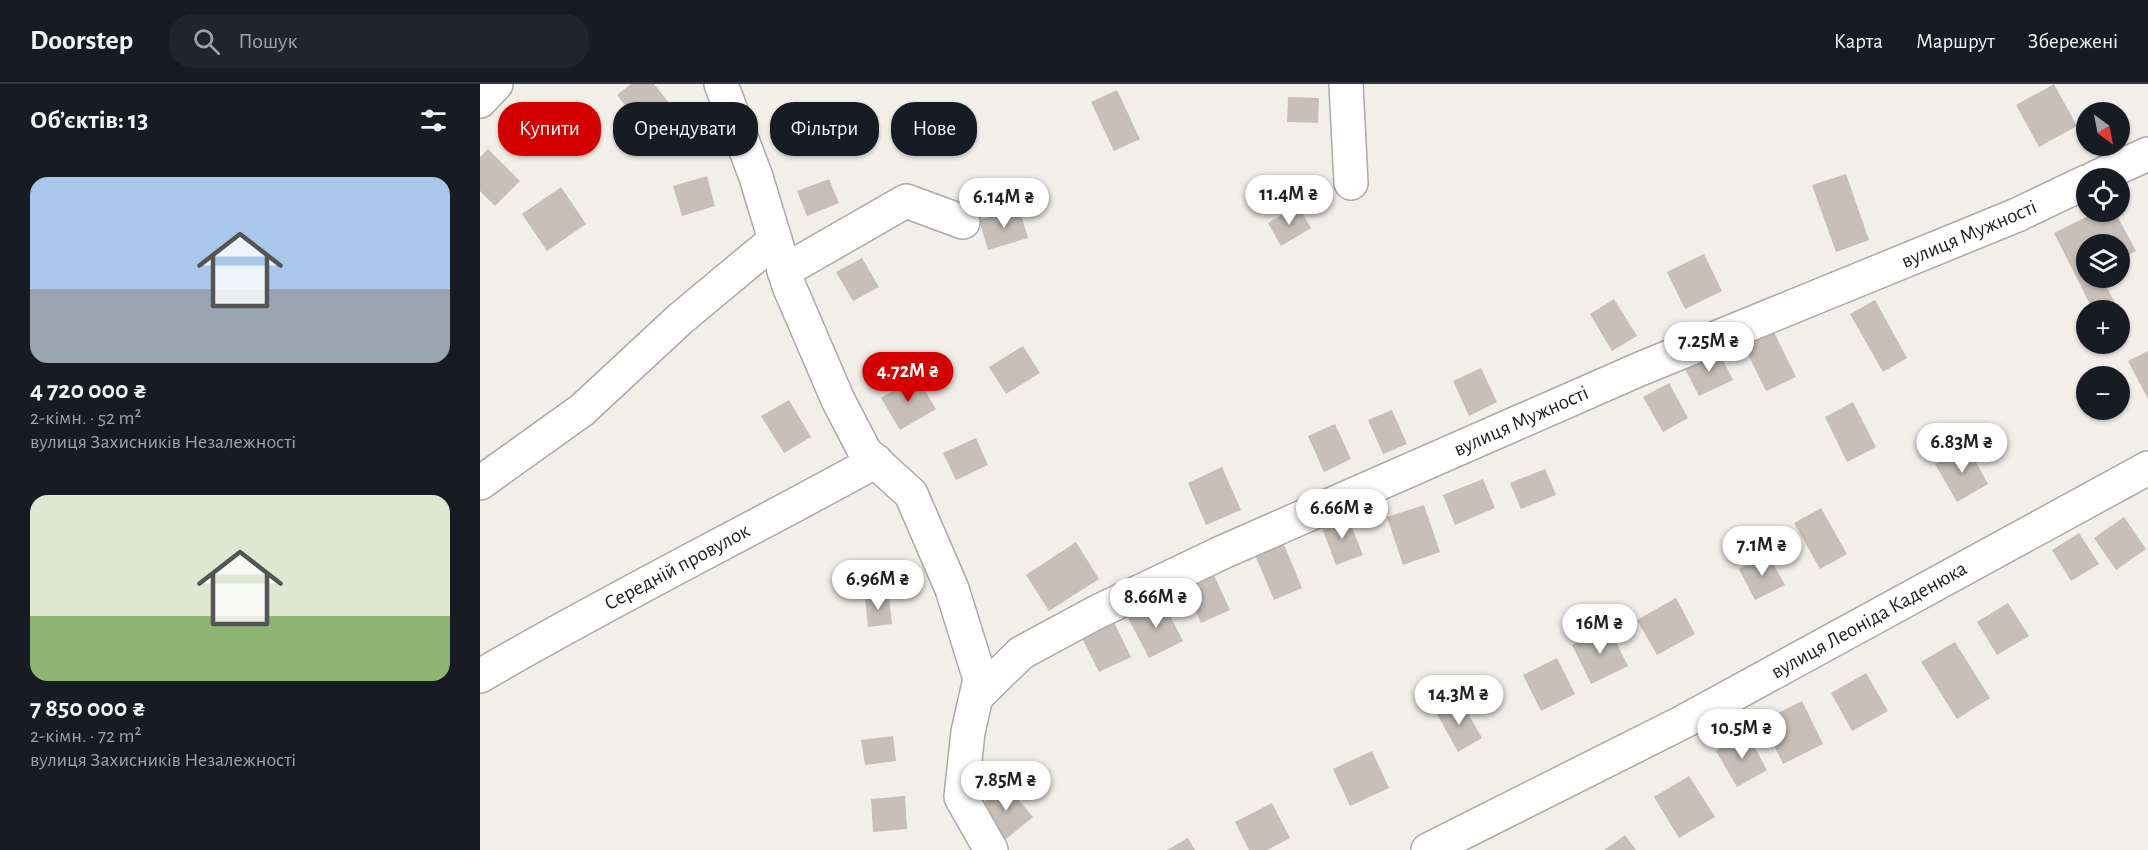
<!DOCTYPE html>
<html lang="uk">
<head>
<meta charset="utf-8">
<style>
	body { margin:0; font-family:"Alegreya Sans",sans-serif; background:#20242c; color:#f1f3f6; height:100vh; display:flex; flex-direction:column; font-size:22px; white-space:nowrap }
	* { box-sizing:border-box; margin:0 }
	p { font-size:20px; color:#9ea1a6 }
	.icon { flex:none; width:33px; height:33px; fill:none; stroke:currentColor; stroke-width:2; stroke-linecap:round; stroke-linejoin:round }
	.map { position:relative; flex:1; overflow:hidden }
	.sheet { display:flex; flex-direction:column; background:#171b24; width:480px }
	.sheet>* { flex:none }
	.banner { position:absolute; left:18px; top:18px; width:570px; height:54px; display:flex; gap:12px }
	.needle { width:39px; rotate:148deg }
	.tools { position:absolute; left:1596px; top:18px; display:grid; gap:12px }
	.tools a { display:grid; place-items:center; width:54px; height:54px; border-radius:50%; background:#171b24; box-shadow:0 2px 4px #0004; font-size:30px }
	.price { position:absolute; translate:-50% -51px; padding:0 14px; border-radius:21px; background:#fff; color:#222; font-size:20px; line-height:39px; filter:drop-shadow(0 2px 3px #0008) }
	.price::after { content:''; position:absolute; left:50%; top:36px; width:18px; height:14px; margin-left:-9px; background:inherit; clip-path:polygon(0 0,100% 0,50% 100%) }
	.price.on { background:#d40000; color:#fff }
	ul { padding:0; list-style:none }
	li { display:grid; align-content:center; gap:12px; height:318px; padding:0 30px }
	li span { display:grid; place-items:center; height:186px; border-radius:18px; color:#555 }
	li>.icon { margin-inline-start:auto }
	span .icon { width:108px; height:108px; fill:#fffc; stroke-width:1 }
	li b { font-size:26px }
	h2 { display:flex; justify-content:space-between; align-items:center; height:72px; padding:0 30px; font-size:26px }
	.chip { padding:0 21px; border-radius:24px; background:#171b24; box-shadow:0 2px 4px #0004; font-size:21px; line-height:54px }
	.chip.on { background:#d40000; color:#fff }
	header { display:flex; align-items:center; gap:36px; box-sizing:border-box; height:84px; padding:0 30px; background:#171b24; border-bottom:2px solid #363941 }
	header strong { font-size:28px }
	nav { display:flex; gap:33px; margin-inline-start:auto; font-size:21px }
	.search { width:420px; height:54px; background:#20242c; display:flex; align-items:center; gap:15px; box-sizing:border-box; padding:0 21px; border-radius:24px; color:#9ea1a6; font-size:22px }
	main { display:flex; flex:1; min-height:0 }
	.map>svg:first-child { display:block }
	.building { fill:#c7bfb8 }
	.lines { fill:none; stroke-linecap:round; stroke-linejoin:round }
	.minor-casing { stroke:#a9a9a9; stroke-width:36 }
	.minor { stroke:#fff; stroke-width:33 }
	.labels { text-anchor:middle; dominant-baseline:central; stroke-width:4.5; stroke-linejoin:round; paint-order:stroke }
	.street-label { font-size:21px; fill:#222; stroke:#fff }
</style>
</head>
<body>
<header>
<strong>Doorstep</strong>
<div class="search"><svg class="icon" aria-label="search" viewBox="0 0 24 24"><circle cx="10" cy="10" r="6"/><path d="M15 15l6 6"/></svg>Пошук</div>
<nav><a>Карта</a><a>Маршрут</a><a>Збережені</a></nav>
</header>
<main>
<section class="sheet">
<h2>Об’єктів: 13<svg class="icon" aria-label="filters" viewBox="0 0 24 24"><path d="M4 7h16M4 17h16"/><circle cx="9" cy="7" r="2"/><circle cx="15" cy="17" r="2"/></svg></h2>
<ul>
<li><span style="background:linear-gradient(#a9c7e8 60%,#9aa5b1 0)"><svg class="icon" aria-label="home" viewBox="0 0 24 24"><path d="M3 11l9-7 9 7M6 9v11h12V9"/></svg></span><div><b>4 720 000 ₴</b><p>2-кімн. · 52 m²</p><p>вулиця Захисників Незалежності</p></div></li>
<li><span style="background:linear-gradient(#dfe7d0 65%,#8fb573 0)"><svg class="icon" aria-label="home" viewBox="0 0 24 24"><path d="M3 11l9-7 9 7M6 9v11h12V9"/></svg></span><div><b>7 850 000 ₴</b><p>2-кімн. · 72 m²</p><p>вулиця Захисників Незалежності</p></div></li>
</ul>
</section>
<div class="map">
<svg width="1668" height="766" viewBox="0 0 1668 766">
	<rect width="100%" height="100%" fill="#f2efe9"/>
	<!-- building -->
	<g class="building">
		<polygon points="151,0 174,0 189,19 161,41 137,11"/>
		<polygon points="1574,0 1597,42 1559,63 1536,21"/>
		<polygon points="637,6 660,55 634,67 611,18"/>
		<polygon points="808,13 839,14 838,39 807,38"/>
		<polygon points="8,65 40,97 15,122 0,107 0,73"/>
		<polygon points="1366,90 1389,156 1356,168 1332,101"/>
		<polygon points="227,92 235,122 202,132 193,102"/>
		<polygon points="349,95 359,119 327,132 317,107"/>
		<polygon points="81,103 106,140 67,167 42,130"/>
		<polygon points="818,122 831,144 801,162 788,139"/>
		<polygon points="539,124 548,154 508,166 499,136"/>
		<polygon points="1616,128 1635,128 1656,167 1640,176 1640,160 1606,160 1606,194 1622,194 1638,225 1635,226 1613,226 1574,149"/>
		<polygon points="1224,170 1242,207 1205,225 1187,188"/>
		<polygon points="382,174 399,203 373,217 356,188"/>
		<polygon points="1134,215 1157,252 1132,267 1110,230"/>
		<polygon points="1395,216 1427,274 1403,288 1370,230"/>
		<polygon points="1291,242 1316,293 1286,307 1261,256"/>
		<polygon points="543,262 560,289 526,310 509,283"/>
		<polygon points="1238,266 1253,296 1219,312 1204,283"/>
		<polygon points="1668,267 1668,315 1648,277"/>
		<polygon points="1001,284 1017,318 989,332 973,297"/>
		<polygon points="436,292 456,325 420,346 401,314"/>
		<polygon points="1189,299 1208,334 1183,348 1163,313"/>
		<polygon points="309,316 331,353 304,369 281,332"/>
		<polygon points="1373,318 1396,363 1367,378 1345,333"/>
		<polygon points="912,326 927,360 903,370 888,336"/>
		<polygon points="855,340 871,375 844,388 828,352"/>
		<polygon points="496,354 508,381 476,396 463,369"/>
		<polygon points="1487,362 1508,400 1477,418 1455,380"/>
		<polygon points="742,383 761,426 726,441 708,399"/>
		<polygon points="1065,385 1076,411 1041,425 1030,399"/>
		<polygon points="1003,395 1015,424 975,441 963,411"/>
		<polygon points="944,421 960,468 923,481 907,433"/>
		<polygon points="1341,424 1367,470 1340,485 1314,439"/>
		<polygon points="867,431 883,471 856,481 841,441"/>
		<polygon points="1644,433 1666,465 1636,486 1614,454"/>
		<polygon points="1599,449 1619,480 1591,497 1572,466"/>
		<polygon points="596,458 619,495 569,527 546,491"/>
		<polygon points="803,458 822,504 794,516 775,471"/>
		<polygon points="1288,470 1305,501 1275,516 1259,485"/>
		<polygon points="732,487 750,526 721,539 703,500"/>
		<polygon points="409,511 412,540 388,543 385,514"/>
		<polygon points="1196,514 1215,550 1177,571 1157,536"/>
		<polygon points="682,516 703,557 669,574 648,534"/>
		<polygon points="1528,519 1549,552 1517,571 1497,538"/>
		<polygon points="633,536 651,573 619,588 601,552"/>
		<polygon points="1128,542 1148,582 1111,600 1092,561"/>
		<polygon points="1475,558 1510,614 1477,635 1441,578"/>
		<polygon points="1077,574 1095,610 1061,627 1043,591"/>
		<polygon points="1386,589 1408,627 1372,647 1351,609"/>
		<polygon points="981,617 1002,654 978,668 957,630"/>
		<polygon points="1322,617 1343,660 1303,680 1282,637"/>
		<polygon points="1267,649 1287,686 1257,703 1236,667"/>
		<polygon points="413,652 416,677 385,681 381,656"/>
		<polygon points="892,667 909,704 870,722 853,685"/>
		<polygon points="1209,692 1235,733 1199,754 1174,713"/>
		<polygon points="526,701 553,733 525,756 498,724"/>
		<polygon points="425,712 427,745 393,748 391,715"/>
		<polygon points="792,719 810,754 787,766 769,766 755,738"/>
		<polygon points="1145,751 1156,766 1124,766"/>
		<polygon points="708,754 715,766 687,766"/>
	</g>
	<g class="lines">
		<defs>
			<g id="minor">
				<polyline points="241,0 276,93 309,202 358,316 385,368 431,410 472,505 500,595 488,648 481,713 511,766"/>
				<polyline points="866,0 871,99"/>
				<polyline points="0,17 16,0"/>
				<polyline points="1615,94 1668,70"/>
				<polyline points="304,187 426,117 483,138"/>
				<polyline points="0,399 102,326 200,235 295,156"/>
				<path d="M 0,592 C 130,516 264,450 396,377"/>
				<polyline points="496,613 541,569 615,529 743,468 1160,285 1537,131 1606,98"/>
				<polyline points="948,766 1203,638 1668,384"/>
			</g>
		</defs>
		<!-- minor casing -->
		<use href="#minor" class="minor-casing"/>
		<!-- minor -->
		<use href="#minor" class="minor"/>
	</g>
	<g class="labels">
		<!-- street labels -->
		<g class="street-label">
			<text transform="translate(1489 150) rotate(-23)">вулиця Мужності</text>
			<text transform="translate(1041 337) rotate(-24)">вулиця Мужності</text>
			<text transform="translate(197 483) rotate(-28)">Середній провулок</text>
			<text transform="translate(1389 536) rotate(-29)">вулиця Леоніда Каденюка</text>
		</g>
	</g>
</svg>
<div class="tools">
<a><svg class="needle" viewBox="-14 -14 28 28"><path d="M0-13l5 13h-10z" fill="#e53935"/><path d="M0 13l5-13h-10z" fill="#9ea1a6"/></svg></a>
<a><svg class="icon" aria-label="locate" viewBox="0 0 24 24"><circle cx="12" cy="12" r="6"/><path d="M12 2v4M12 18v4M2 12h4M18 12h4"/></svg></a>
<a><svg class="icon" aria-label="layers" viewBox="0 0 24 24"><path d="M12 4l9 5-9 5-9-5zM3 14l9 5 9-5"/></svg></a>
<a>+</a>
<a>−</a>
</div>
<b class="price" style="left:809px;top:142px">11.4M ₴</b>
<b class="price" style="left:524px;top:145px">6.14M ₴</b>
<b class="price" style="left:1229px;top:289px">7.25M ₴</b>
<b class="price on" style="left:428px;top:319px">4.72M ₴</b>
<b class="price" style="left:1482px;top:390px">6.83M ₴</b>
<b class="price" style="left:862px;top:456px">6.66M ₴</b>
<b class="price" style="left:1282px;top:493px">7.1M ₴</b>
<b class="price" style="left:398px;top:527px">6.96M ₴</b>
<b class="price" style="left:676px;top:545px">8.66M ₴</b>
<b class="price" style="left:1120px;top:571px">16M ₴</b>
<b class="price" style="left:979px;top:642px">14.3M ₴</b>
<b class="price" style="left:1262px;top:676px">10.5M ₴</b>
<b class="price" style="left:526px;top:728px">7.85M ₴</b>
<div class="banner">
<a class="chip on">Купити</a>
<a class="chip">Орендувати</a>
<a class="chip">Фільтри</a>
<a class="chip">Нове</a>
</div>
</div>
</main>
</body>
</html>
